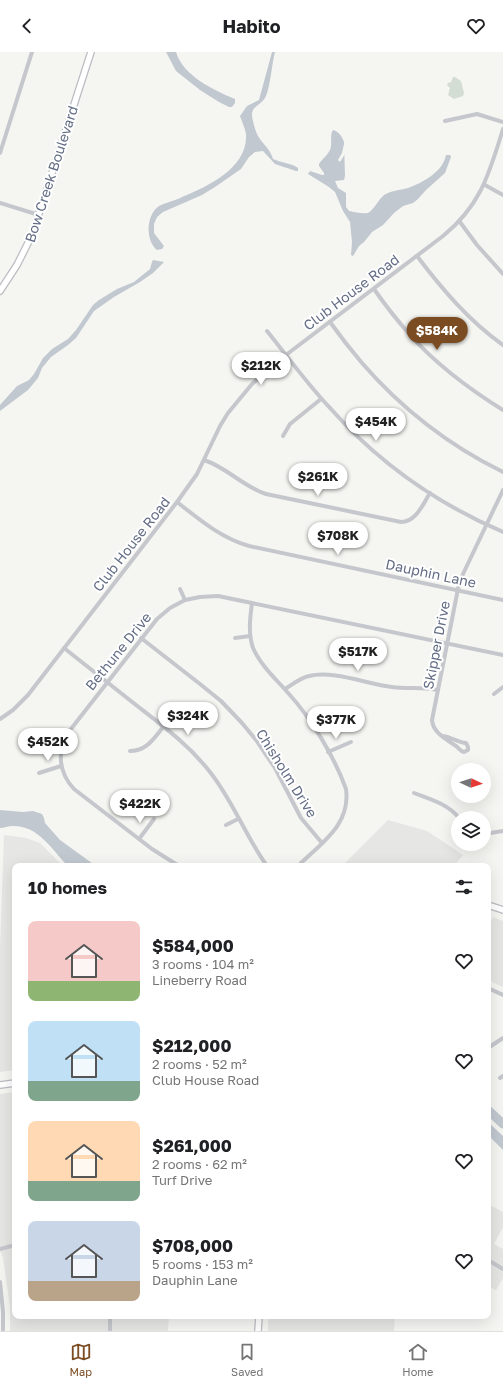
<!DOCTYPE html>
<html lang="en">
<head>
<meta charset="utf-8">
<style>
	body { margin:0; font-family:"Golos Text",sans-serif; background:#f6f6f6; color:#202124; height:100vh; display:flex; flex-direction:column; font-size:15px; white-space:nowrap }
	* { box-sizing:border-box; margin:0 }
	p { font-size:13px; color:#757577 }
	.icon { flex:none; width:22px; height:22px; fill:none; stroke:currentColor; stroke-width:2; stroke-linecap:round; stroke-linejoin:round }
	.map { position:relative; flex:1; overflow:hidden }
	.side { position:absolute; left:12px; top:811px; width:479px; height:456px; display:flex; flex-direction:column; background:#fff; border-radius:8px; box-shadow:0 4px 16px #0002 }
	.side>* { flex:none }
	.needle { width:26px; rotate:94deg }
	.buttons { position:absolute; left:451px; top:711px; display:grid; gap:8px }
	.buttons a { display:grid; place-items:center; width:40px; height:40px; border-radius:50%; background:#fff; box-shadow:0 4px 16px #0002; font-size:20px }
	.price { position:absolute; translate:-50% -34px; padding:0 9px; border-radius:14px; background:#fff; color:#222; font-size:13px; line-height:26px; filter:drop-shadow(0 1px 2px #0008) }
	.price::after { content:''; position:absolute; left:50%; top:24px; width:12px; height:9px; margin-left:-6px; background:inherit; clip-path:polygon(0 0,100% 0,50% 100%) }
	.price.selected { background:#7b4c21; color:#fff }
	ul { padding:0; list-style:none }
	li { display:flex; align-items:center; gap:12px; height:100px; padding:0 16px }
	li span { display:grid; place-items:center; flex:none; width:112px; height:80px; border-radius:8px; color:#555 }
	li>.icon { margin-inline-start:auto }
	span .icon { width:48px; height:48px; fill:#fffc; stroke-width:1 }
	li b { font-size:17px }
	h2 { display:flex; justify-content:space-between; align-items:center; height:48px; padding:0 16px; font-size:17px }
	header { display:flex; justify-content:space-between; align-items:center; height:52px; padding:0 16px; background:#fff; font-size:18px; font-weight:700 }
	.dock { display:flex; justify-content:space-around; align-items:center; height:56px; border-top:1px solid #e0e0e0; background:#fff; font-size:11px; color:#757577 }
	.dock a { display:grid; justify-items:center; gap:2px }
	.dock .selected { color:#7b4c21 }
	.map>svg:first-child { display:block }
	.built { fill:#e6e6e5 }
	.green { fill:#d4ddd3 }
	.water { fill:#c1c8d0 }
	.pier { fill:#f5f6f2 }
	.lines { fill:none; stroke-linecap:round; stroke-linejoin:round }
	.river { stroke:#c1c8d0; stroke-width:9 }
	.secondary-casing { stroke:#babcc2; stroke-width:8 }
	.street { stroke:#c5c7cc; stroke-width:4 }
	.secondary { stroke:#fff; stroke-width:5.5 }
	.labels { text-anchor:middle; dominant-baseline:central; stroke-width:4; stroke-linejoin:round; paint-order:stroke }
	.street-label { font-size:14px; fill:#636d85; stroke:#fff }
</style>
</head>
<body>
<header><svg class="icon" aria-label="back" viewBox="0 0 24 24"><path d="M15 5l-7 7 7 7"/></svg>Habito<svg class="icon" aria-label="heart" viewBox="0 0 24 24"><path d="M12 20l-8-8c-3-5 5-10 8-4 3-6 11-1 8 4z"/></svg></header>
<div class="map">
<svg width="503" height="1279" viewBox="0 0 503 1279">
	<rect width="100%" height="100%" fill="#f5f6f2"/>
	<!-- built -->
	<g class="built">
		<polygon points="388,768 427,779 463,803 454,814 342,814"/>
		<polygon points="4,783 26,786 40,791 63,814 15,814 15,1018 0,1020 0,896"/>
		<polygon points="493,865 503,869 503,935 488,928 488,876"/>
		<polygon points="15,1040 15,1264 169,1264 168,1279 10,1279 10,1254 3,1206 0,1198 0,1042"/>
		<polygon points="488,1152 503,1160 503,1175 494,1192 503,1197 503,1226 496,1238 488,1234"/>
		<polygon points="268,1264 395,1264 394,1279 268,1279"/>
	</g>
	<!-- green -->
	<polygon class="green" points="453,25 455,25 461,29 464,41 463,44 454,47 448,43 450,36 447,33 448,31 451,30"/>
	<!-- water -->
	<g class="water">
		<path d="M 166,0 L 176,0 C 183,24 214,38 235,47 L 235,51 L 232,55 L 229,55 L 219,50 L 200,38 L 176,19 Z"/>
		<path d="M 272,0 L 275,0 C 272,11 270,38 265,46 C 258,56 249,54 253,69 C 254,74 256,80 258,84 C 263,93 270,96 273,107 C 282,111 291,111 298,116 L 298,119 L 296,119 L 275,112 L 263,99 L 255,100 L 249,105 L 241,117 L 215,135 L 202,143 L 163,160 L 157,165 L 154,172 L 154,181 L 164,194 L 162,197 L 157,198 C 145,188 146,163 159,154 C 164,151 177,148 182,145 C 208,134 248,116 246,82 C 245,76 242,70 240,64 L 247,54 L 259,48 Z"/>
		<path d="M 333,78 C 338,79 342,84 344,90 L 345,124 L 344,128 L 335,129 L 338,136 L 346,141 L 346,155 L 349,159 C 355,160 362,162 368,161 C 372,160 379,147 384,143 C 390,139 400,138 408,136 C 422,131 443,120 446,103 L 450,103 L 451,105 L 445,121 L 426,138 L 418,147 L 413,151 L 403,154 L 394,161 L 383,173 L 372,180 L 364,190 L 359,194 L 353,204 L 351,203 L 352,190 L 350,170 L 343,159 L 335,140 L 329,135 L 308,122 L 310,119 L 322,123 L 324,123 L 324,121 L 319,114 L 319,112 C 322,107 327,104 330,98 C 333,91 329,84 333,78 Z"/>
		<polygon points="153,208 164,210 153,221 140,230 114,245 94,259 76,286 68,293 51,305 42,316 38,326 28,338 0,359 0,353 17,334 29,328 34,322 43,306 52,297 68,287 76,278 93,253 99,248 117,237 134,230 150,217 152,210"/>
		<path d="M 0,758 L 23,760 L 33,759 L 42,762 L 44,766 L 45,771 L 60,788 L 96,814 L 68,814 C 51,797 39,774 13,774 C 8,774 4,776 0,776 Z"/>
		<polygon points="488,1070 503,1084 503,1098 488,1083"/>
	</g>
	<!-- pier -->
	<polygon class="pier" points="346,91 347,109 345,109 345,102 340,110 338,108 342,101 344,92"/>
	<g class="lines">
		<!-- river -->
		<polyline class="river" points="488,1058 503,1072"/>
		<defs>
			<g id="secondary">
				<polyline points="0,239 17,213 32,183 91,0"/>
				<polyline points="488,853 503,858"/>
				<polyline points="0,1033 15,1031"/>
				<polyline points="258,1279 259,1264"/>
			</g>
		</defs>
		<!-- secondary casing -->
		<use href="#secondary" class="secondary-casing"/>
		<!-- street -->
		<g class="street">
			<polyline points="445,69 477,62 503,70"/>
			<polyline points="0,101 32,0"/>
			<polyline points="485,133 503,143"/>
			<polyline points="0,151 39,163"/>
			<polyline points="460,170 477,193 503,222"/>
			<path d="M 417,204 C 442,237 469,269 503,293"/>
			<path d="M 374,237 C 385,253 397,268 410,283 C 437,313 469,337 503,358"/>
			<path d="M 330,270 C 340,284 351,298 362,311 C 401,356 450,394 503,420"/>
			<path d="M 267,279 C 288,305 308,333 331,357 C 378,410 438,452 503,480"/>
			<polyline points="283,384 290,372 321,347"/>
			<path d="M 204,408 C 228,416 242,434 266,442 L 401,470 C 416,470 423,452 430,441"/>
			<path d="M 177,450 C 200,468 221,486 249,494 L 503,548"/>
			<polyline points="180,537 185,548"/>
			<path d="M 252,551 C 250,566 248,581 253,596 C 261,614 277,628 289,642 C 311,666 335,706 346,737 C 351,773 321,791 298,814"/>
			<polyline points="141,586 200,632 221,649 242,671 256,688 275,716 301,766 322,791"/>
			<polyline points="235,586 250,584"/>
			<path d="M 64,596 C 88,615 112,634 136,653 C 163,674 189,693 210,720 C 233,749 246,785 267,814"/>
			<path d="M 285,637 C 293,632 300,626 309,624 C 333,618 367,632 392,635 C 407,637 422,635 438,638"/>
			<polyline points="494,642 503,635"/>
			<path d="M 0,667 L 13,658 L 28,643 L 177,450 L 197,422 L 220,374 L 228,361 L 252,332 L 278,309 L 443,184 C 481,153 489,122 503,77"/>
			<path d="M 443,684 C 451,685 457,690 466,691 L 468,695 L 468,698 L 464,700 C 460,699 459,696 456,694 C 446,687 433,681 432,668 L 459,532 L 463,522 L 503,438"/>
			<path d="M 130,699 C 147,699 154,686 164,674"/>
			<polyline points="328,700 351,690"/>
			<polyline points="39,721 61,714"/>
			<path d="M 414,741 C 430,747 448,752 459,766"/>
			<polyline points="226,773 238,767"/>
			<polyline points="484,782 503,779"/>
			<polyline points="139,787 154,767"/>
			<path d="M 179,814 L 152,797 L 74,737 C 59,721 57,701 67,682 L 157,567 L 170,556 L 185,548 L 200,545 L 218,544 L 503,603"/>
			<polyline points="488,936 503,943"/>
			<polyline points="488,996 503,986"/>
			<polyline points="500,1026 503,1024"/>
			<polyline points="0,1197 15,1193"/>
			<polyline points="488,1208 503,1217"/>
			<polyline points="0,1230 3,1260 3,1279"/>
			<polyline points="110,1279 110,1264"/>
		</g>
		<!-- secondary -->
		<use href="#secondary" class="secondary"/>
	</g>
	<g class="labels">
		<!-- street labels -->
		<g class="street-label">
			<text transform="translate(51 122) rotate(-72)">Bow Creek Boulevard</text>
			<text transform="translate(351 240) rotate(-37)">Club House Road</text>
			<text transform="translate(131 492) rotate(-52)">Club House Road</text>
			<text transform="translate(431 521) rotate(12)">Dauphin Lane</text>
			<text transform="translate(436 593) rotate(-79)">Skipper Drive</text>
			<text transform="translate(118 599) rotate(-51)">Bethune Drive</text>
			<text transform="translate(287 721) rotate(58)">Chisholm Drive</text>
		</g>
	</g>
</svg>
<div class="buttons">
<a><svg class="needle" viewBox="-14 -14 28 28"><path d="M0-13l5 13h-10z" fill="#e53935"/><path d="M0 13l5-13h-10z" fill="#757577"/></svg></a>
<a><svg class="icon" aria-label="layers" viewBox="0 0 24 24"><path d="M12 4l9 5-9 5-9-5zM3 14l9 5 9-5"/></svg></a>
</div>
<b class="price selected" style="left:437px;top:299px">$584K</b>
<b class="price" style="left:261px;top:334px">$212K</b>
<b class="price" style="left:376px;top:390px">$454K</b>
<b class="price" style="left:318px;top:445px">$261K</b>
<b class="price" style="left:338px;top:504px">$708K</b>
<b class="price" style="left:358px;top:620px">$517K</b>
<b class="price" style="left:188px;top:684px">$324K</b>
<b class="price" style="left:336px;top:688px">$377K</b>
<b class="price" style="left:48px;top:710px">$452K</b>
<b class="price" style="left:140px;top:772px">$422K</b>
<section class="side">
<h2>10 homes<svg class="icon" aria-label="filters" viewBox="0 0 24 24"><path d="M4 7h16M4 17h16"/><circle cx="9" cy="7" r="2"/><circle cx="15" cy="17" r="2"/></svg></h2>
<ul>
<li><span style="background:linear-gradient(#f6c9c9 75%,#8fb573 0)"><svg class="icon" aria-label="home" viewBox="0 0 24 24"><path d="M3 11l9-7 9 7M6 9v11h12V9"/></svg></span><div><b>$584,000</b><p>3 rooms · 104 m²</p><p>Lineberry Road</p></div><svg class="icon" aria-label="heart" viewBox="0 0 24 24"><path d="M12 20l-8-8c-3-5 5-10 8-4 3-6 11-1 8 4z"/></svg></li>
<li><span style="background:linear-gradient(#bfe0f5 75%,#7fa58c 0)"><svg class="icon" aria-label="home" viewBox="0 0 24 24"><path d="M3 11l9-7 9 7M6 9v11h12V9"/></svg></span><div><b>$212,000</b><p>2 rooms · 52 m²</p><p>Club House Road</p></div><svg class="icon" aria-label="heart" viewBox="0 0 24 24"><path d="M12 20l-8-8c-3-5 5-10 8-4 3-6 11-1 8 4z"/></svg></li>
<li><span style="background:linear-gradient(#ffd9b3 75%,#7fa58c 0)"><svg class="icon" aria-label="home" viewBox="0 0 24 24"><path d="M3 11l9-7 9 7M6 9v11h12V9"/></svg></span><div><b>$261,000</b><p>2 rooms · 62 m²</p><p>Turf Drive</p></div><svg class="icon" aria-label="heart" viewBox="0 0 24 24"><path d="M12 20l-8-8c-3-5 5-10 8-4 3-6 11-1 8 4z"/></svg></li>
<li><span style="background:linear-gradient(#c9d6e8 75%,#b9a48a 0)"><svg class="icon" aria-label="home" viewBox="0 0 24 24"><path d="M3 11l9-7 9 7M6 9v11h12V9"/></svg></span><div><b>$708,000</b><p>5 rooms · 153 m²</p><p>Dauphin Lane</p></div><svg class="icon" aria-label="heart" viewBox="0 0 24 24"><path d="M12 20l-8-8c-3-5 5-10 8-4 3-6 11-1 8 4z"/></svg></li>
</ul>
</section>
</div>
<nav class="dock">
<a class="selected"><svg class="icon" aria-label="map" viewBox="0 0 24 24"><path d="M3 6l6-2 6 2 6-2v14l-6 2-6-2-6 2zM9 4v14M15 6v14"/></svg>Map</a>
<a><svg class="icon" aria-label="saved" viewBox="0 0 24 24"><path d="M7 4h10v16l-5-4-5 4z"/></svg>Saved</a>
<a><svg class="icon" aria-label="home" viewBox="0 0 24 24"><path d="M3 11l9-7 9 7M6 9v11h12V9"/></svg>Home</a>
</nav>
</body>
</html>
